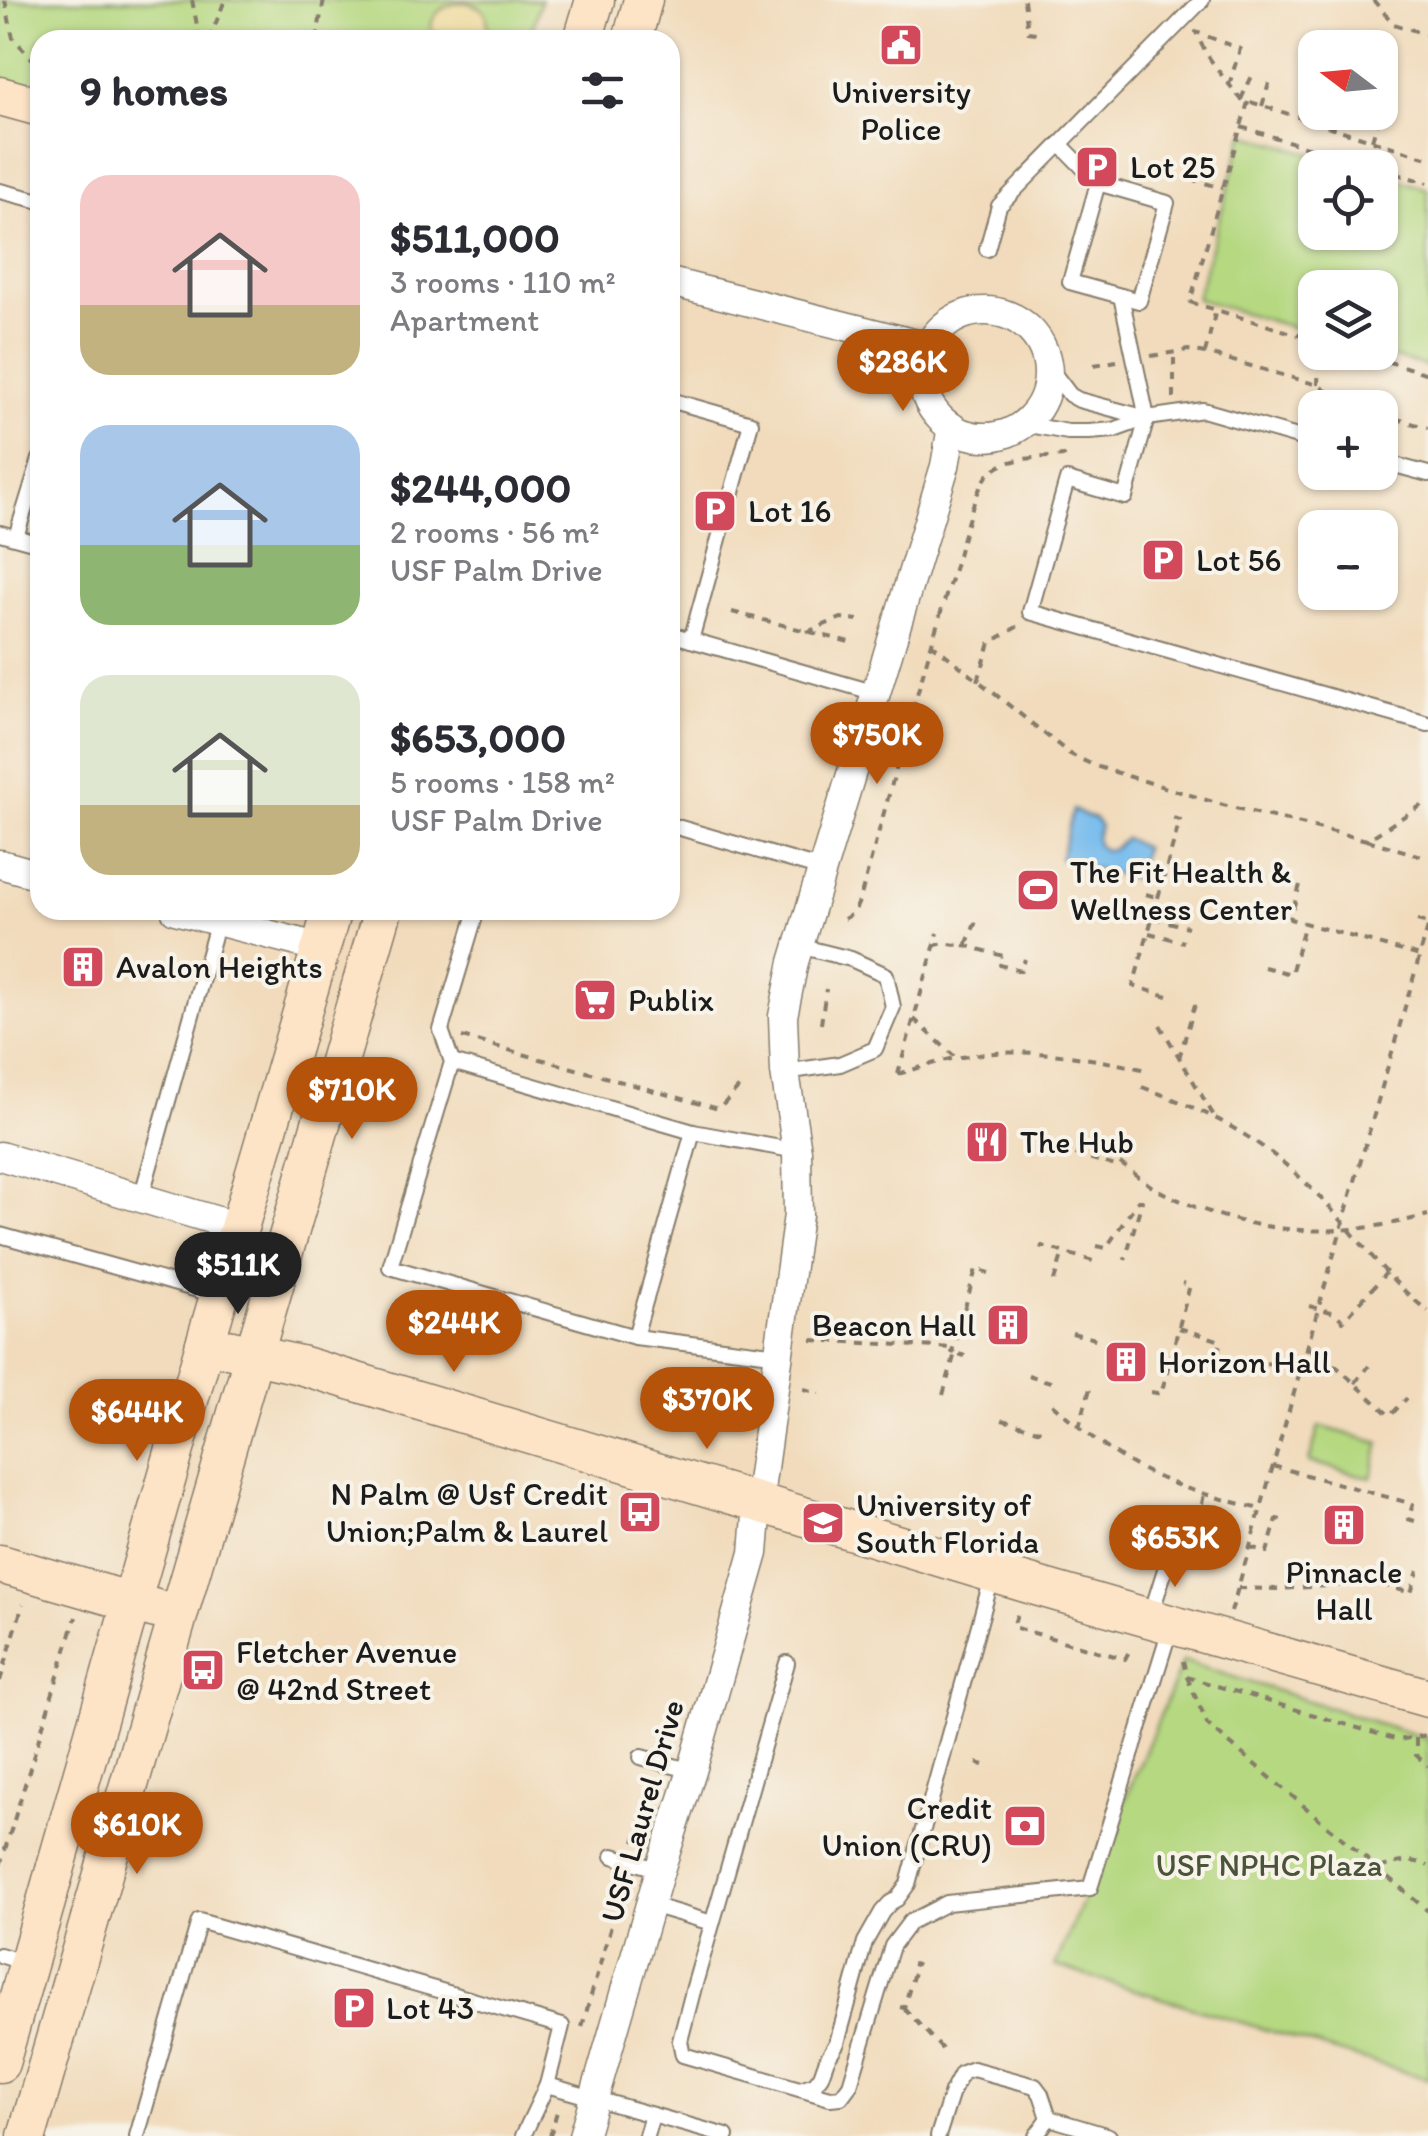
<!DOCTYPE html>
<html lang="en">
<head>
<meta charset="utf-8">
<style>
	body { margin:0; font-family:Itim,sans-serif; background:#f7f7f7; color:#2b2b33; height:100vh; display:flex; flex-direction:column; font-size:38px; white-space:nowrap }
	* { box-sizing:border-box; margin:0 }
	p { font-size:32px; color:#7c7c81 }
	.icon { flex:none; width:55px; height:55px; fill:none; stroke:currentColor; stroke-width:2; stroke-linecap:round; stroke-linejoin:round }
	.map { position:relative; flex:1; overflow:hidden }
	.panel { position:absolute; left:30px; top:30px; width:650px; height:890px; display:flex; flex-direction:column; background:#fff; border-radius:30px; box-shadow:0 2px 8px #0004 }
	.panel>* { flex:none }
	.needle { width:65px; rotate:286deg }
	.buttons { position:absolute; left:1298px; top:30px; display:grid; gap:20px }
	.buttons a { display:grid; place-items:center; width:100px; height:100px; border-radius:20px; background:#fff; box-shadow:0 2px 8px #0004; font-size:50px }
	.price { position:absolute; translate:-50% -85px; padding:0 22px; border-radius:35px; background:#b45309; color:#fff; font-size:32px; line-height:65px; filter:drop-shadow(0 2px 5px #0008) }
	.price::after { content:''; position:absolute; left:50%; top:60px; width:30px; height:22px; margin-left:-15px; background:inherit; clip-path:polygon(0 0,100% 0,50% 100%) }
	.price.current { background:#222; color:#fff }
	ul { padding:0; list-style:none }
	li { display:flex; align-items:center; gap:30px; height:250px; padding:0 50px }
	li span { display:grid; place-items:center; flex:none; width:280px; height:200px; border-radius:30px; color:#555 }
	li>.icon { margin-inline-start:auto }
	span .icon { width:120px; height:120px; fill:#fffc; stroke-width:1 }
	li b { font-size:42px }
	h2 { display:flex; justify-content:space-between; align-items:center; height:120px; padding:0 50px; font-size:42px }
	.map>svg:first-child { display:block }
	.green { fill:#b5d881; stroke:#687a4e; stroke-width:2.5 }
	.sand { fill:#eeda9e; stroke:#857b5d; stroke-width:2.5 }
	.water { fill:#77bced; stroke:#4a6c84; stroke-width:2.5 }
	.lines { fill:none; stroke-linecap:round; stroke-linejoin:round }
	.lane-casing { stroke:#867c6c; stroke-width:18 }
	.street-casing { stroke:#867c6c; stroke-width:31 }
	.secondary-casing { stroke:#867c6c; stroke-width:41 }
	.path { stroke:#867c6c; stroke-width:4; stroke-dasharray:8 8; stroke-linecap:butt }
	.lane { stroke:#fff; stroke-width:14 }
	.street { stroke:#fff; stroke-width:28 }
	.secondary { stroke:#fee4c6; stroke-width:38 }
	.labels { text-anchor:middle; dominant-baseline:central; stroke-width:8; stroke-linejoin:round; paint-order:stroke }
	.poi-label { font-size:32px; fill:#1c1c1c; stroke:#f7f3e8; text-anchor:start }
	.street-label { font-size:32px; fill:#1c1c1c; stroke:#f7f3e8 }
	.park-label { font-size:32px; fill:#4a543a; stroke:#f7f3e8 }
</style>
</head>
<body>
<div class="map">
<svg width="1428" height="2136" viewBox="0 0 1428 2136">
	<rect width="100%" height="100%" fill="#f7f3e8"/>
	<filter id="ink" filterUnits="userSpaceOnUse"><feTurbulence type="fractalNoise" baseFrequency=".01" numOctaves="2"/><feDisplacementMap in="SourceGraphic" scale="20" xChannelSelector="R" yChannelSelector="G"/><feConvolveMatrix kernelMatrix="1 2 1 2 8 2 1 2 1" color-interpolation-filters="sRGB"/></filter>
	<filter id="wash" filterUnits="userSpaceOnUse"><feTurbulence type="fractalNoise" baseFrequency=".0048" numOctaves="4" result="noise"/><feDisplacementMap in="SourceGraphic" scale="40" xChannelSelector="R" yChannelSelector="G"/><feGaussianBlur stdDeviation="2.25" result="paint"/><feColorMatrix in="noise" values="0 0 0 0 0 0 0 0 0 0 0 0 0 0 0 0 0 1.4 0 .05"/><feComposite in="paint" operator="in"/></filter>
	<g filter="url(#wash)">
		<rect width="100%" height="100%" fill="#f1dbbc"/>
		<!-- green -->
		<g class="green">
			<polygon points="0,0 541,0 529,40 40,40 40,89 0,79"/>
			<polygon points="1244,134 1357,167 1315,168 1315,232 1380,232 1380,174 1428,189 1428,367 1378,353 1380,352 1380,288 1315,288 1315,334 1196,299"/>
			<polygon points="1319,1426 1380,1443 1371,1478 1309,1462"/>
			<polygon points="1183,1661 1428,1739 1428,2079 1055,1966"/>
		</g>
		<!-- sand -->
		<path class="sand" d="M 463,2 C 491,7 488,17 487,40 L 444,40 L 431,29 C 431,11 448,4 463,2 Z"/>
		<!-- water -->
		<polygon class="water" points="1073,810 1095,819 1100,826 1096,837 1097,845 1104,850 1113,849 1125,838 1144,848 1135,879 1060,859"/>
	</g>
	<g filter="url(#ink)">
		<g class="lines">
			<defs>
				<g id="lane">
					<polyline points="1060,144 1098,183"/>
					<polygon points="1098,183 1167,203 1139,301 1070,282"/>
					<polyline points="0,191 40,201"/>
					<polyline points="987,249 999,206 1202,0"/>
					<polyline points="1121,296 1147,418 1125,497 1067,480 1030,612 1428,724"/>
					<polyline points="1048,366 1070,395 1079,400 1147,418"/>
					<polyline points="670,400 751,423 691,640"/>
					<polyline points="1023,424 1068,432 1089,432 1114,430 1147,418 1203,410 1315,442"/>
					<polyline points="1380,461 1428,474"/>
					<polyline points="0,533 40,544"/>
					<polyline points="16,537 40,459"/>
					<polyline points="670,634 876,693"/>
					<polyline points="670,825 822,869"/>
					<polyline points="477,910 441,1030 452,1062 390,1267 635,1337 779,1355"/>
					<polyline points="452,1062 693,1132 797,1151"/>
					<polyline points="785,1072 840,1064 875,1049 893,1007 886,975 851,959 799,946"/>
					<polyline points="141,1198 218,921"/>
					<polyline points="0,1235 216,1295"/>
					<polyline points="635,1337 693,1132"/>
					<polyline points="1150,1617 1174,1541"/>
					<polyline points="787,1663 694,1987 680,2041 683,2055 830,2098 841,2097 850,2085 892,1946 910,1922 947,1903 1090,1888 1170,1629"/>
					<polyline points="641,1757 692,1771"/>
					<polyline points="613,1856 660,1870"/>
					<polyline points="651,1905 712,1923"/>
					<polyline points="0,1955 28,1964"/>
					<polyline points="800,2089 815,2084 821,2076 827,2059 837,2043 865,1942 882,1912 890,1903 897,1899 908,1884 993,1574"/>
					<polyline points="137,2136 199,1921 562,2026 547,2085"/>
					<polyline points="523,2136 547,2085 726,2136"/>
					<polyline points="646,2136 652,2115"/>
					<polyline points="938,2136 952,2092 962,2073 973,2069 1035,2086 1041,2094 1049,2118"/>
					<polyline points="1036,2136 1049,2118 1109,2136"/>
				</g>
				<g id="street">
					<polyline points="670,282 929,347"/>
					<circle cx="985" cy="374" r="63"/>
					<polyline points="0,864 40,875"/>
					<polyline points="175,910 321,948"/>
					<polyline points="0,1156 241,1228"/>
					<polyline points="583,2136 660,1870 692,1771 754,1553 758,1504 798,1215 797,1151 785,1072 783,1016 794,962 945,466 952,427"/>
				</g>
				<g id="secondary">
					<polyline points="583,40 595,0"/>
					<polyline points="632,40 643,0"/>
					<polyline points="0,96 40,107"/>
					<polyline points="205,1344 300,1365 1026,1583 1428,1698"/>
					<polyline points="0,1564 156,1609"/>
					<polyline points="0,2063 205,1344 332,910"/>
					<polyline points="27,2136 383,910"/>
				</g>
			</defs>
			<!-- lane casing -->
			<use href="#lane" class="lane-casing"/>
			<!-- street casing -->
			<use href="#street" class="street-casing"/>
			<!-- secondary casing -->
			<use href="#secondary" class="secondary-casing"/>
			<!-- path -->
			<g class="path">
				<polyline points="5,0 13,38 40,67"/>
				<polyline points="192,0 200,40"/>
				<polyline points="1024,0 1028,32 1043,34"/>
				<polyline points="1373,0 1394,24 1428,35"/>
				<polyline points="209,40 225,0"/>
				<polyline points="316,40 324,0"/>
				<path d="M 1229,85 L 1240,49 L 1196,32 C 1206,58 1224,78 1241,99 L 1428,158"/>
				<polyline points="1241,99 1254,72"/>
				<polyline points="1248,102 1190,302 1315,340"/>
				<polyline points="1262,106 1271,77"/>
				<polyline points="1241,127 1376,168"/>
				<polyline points="1372,140 1381,110 1389,112"/>
				<polyline points="1380,169 1428,183"/>
				<polyline points="1190,179 1223,188"/>
				<polyline points="1357,352 1428,374"/>
				<polyline points="1205,353 1216,310"/>
				<polyline points="1151,356 1188,350 1205,353 1318,385 1342,402 1360,408"/>
				<polyline points="1094,365 1117,361"/>
				<polyline points="1318,385 1319,352"/>
				<polyline points="1174,398 1174,352"/>
				<polyline points="1380,414 1428,428"/>
				<polyline points="732,612 853,643"/>
				<polyline points="807,632 841,618 858,620"/>
				<polyline points="931,643 1070,754 1095,766 1223,805 1367,840 1428,801"/>
				<polyline points="978,681 990,643 1020,625"/>
				<polyline points="1367,840 1428,858"/>
				<polyline points="1300,885 1290,919 1420,956"/>
				<polyline points="1146,894 1159,898"/>
				<polyline points="1153,918 1188,927"/>
				<path d="M 844,919 L 854,913 L 860,899 C 891,788 921,676 955,566 C 961,545 975,486 990,473 C 1008,456 1041,458 1064,456 L 1065,460"/>
				<polyline points="1417,920 1428,923"/>
				<polyline points="1149,933 1184,942"/>
				<polyline points="964,945 1003,956 1000,965 1021,971 1025,959"/>
				<path d="M 934,946 C 944,940 956,948 967,943 L 977,919 L 980,920"/>
				<polyline points="1264,967 1291,974 1305,923"/>
				<polyline points="1168,996 1133,986 1180,820 1169,817"/>
				<polyline points="914,1019 954,1056"/>
				<polyline points="821,1024 826,989"/>
				<polyline points="1160,1025 1214,1116"/>
				<polyline points="462,1037 719,1109 741,1085"/>
				<polyline points="1179,1058 1197,998"/>
				<path d="M 898,1074 C 916,1069 933,1063 951,1059 C 1016,1045 1083,1056 1147,1070"/>
				<polyline points="898,1074 938,933"/>
				<path d="M 1142,1087 C 1210,1112 1260,1137 1312,1189 C 1352,1228 1383,1277 1428,1311"/>
				<polyline points="1075,1154 1119,1167"/>
				<path d="M 1120,1163 C 1131,1171 1141,1179 1151,1186 C 1164,1194 1179,1200 1193,1206 C 1272,1237 1347,1237 1428,1215"/>
				<polyline points="1097,1246 1106,1248 1138,1201 1142,1201 1125,1260"/>
				<polyline points="1041,1249 1042,1246 1093,1261"/>
				<polyline points="1054,1281 1063,1252"/>
				<polyline points="1309,1306 1335,1313 1343,1321 1386,1273"/>
				<polyline points="1179,1328 1221,1341 1216,1362"/>
				<polyline points="1072,1333 1099,1340"/>
				<polyline points="812,1340 953,1348"/>
				<polyline points="1307,1347 1337,1367 1390,1416 1407,1398"/>
				<polyline points="955,1353 952,1352 976,1269 989,1273"/>
				<polyline points="1170,1361 1300,1364"/>
				<polyline points="1028,1375 1057,1384"/>
				<polyline points="1355,1383 1369,1366"/>
				<polyline points="804,1389 820,1393"/>
				<polyline points="1151,1392 1161,1394 1190,1285 1182,1283"/>
				<polyline points="943,1395 955,1353 965,1356"/>
				<path d="M 1052,1404 C 1080,1428 1108,1452 1141,1469 C 1178,1489 1220,1498 1260,1509"/>
				<polyline points="1002,1420 1044,1432"/>
				<polyline points="1079,1428 1091,1385"/>
				<polyline points="1273,1466 1413,1504 1408,1519 1415,1521"/>
				<polyline points="1202,1504 1204,1494"/>
				<polyline points="1250,1547 1267,1552 1277,1519 1281,1520"/>
				<polyline points="1238,1588 1276,1589 1376,1583 1411,1593 1418,1571"/>
				<polyline points="1231,1612 1428,927"/>
				<polyline points="1017,1615 1013,1627 1125,1659 1132,1646"/>
				<polyline points="1183,1661 1187,1677 1398,1740 1428,1735"/>
				<polyline points="1187,1677 1207,1724 1428,1911"/>
				<polyline points="0,1681 23,1604"/>
				<polyline points="1416,1738 1416,1755 1428,1766"/>
				<polyline points="977,1763 984,1765"/>
				<polyline points="961,1810 970,1812"/>
				<polyline points="635,1842 653,1779"/>
				<polyline points="0,1866 76,1617"/>
				<path d="M 1380,1868 C 1395,1862 1414,1858 1428,1866"/>
				<polyline points="900,2007 904,2008 916,1965 912,1964"/>
				<polyline points="904,2008 943,2050"/>
				<polyline points="582,2027 625,1877"/>
				<polyline points="550,2136 558,2108"/>
			</g>
			<!-- lane -->
			<use href="#lane" class="lane"/>
			<!-- street -->
			<use href="#street" class="street"/>
			<!-- secondary -->
			<use href="#secondary" class="secondary"/>
		</g>
	</g>
	<!-- icons -->
	<defs>
		<symbol id="civic-square" viewBox="-11 -11 22 22"><rect x="-9" y="-9" width="18" height="18" rx="4" fill="#d1495b" stroke="#f7f3e8"/><path d="M-.6-6.5H3V-4.5H.6V-3L4-1V1h2V6H-6V1h2V-1L-.6-3ZM-1.2 2.5V6h2.4V2.5Z" fill="#fff"/></symbol>
		<symbol id="parking-square" viewBox="-11 -11 22 22"><rect x="-9" y="-9" width="18" height="18" rx="4" fill="#d1495b" stroke="#f7f3e8"/><path d="M-3.5-5.5H1a3.5 3.5 0 0 1 0 7H-1V5.5H-3.5ZM-1-3.4V-.6H.8a1.4 1.4 0 0 0 0-2.8Z" fill="#fff"/></symbol>
		<symbol id="stadium-square" viewBox="-11 -11 22 22"><rect x="-9" y="-9" width="18" height="18" rx="4" fill="#d1495b" stroke="#f7f3e8"/><path d="M0-5a6.5 5 0 1 0 0 10a6.5 5 0 1 0 0-10ZM-3.5-1.8h7v3.6h-7Z" fill="#fff"/></symbol>
		<symbol id="building-square" viewBox="-11 -11 22 22"><rect x="-9" y="-9" width="18" height="18" rx="4" fill="#d1495b" stroke="#f7f3e8"/><path d="M-4-6H4V6H1V3H-1V6H-4ZM-2.5-4.3h1.7v1.8h-1.7ZM.8-4.3h1.7v1.8H.8ZM-2.5-1h1.7V.8h-1.7ZM.8-1h1.7V.8H.8Z" fill="#fff"/></symbol>
		<symbol id="supermarket-square" viewBox="-11 -11 22 22"><rect x="-9" y="-9" width="18" height="18" rx="4" fill="#d1495b" stroke="#f7f3e8"/><path d="M-6-5.5h2.5l.6 2H6L4.5 2H-2.5L-4.4-4H-6ZM-1.5 3.2a1.3 1.3 0 1 0 .1 0ZM3 3.2a1.3 1.3 0 1 0 .1 0Z" fill="#fff"/></symbol>
		<symbol id="restaurant-square" viewBox="-11 -11 22 22"><rect x="-9" y="-9" width="18" height="18" rx="4" fill="#d1495b" stroke="#f7f3e8"/><path d="M-5-6h1v4h1v-4h1v4h1v-4h1v5L-1.5 .5V6h-2V.5L-5-1ZM5-6V6H3V1.5H1.5Q1.5-4 5-6Z" fill="#fff"/></symbol>
		<symbol id="bus-square" viewBox="-11 -11 22 22"><rect x="-9" y="-9" width="18" height="18" rx="4" fill="#d1495b" stroke="#f7f3e8"/><path d="M-5-6H5V4H4V6H2V4H-2V6H-4V4H-5ZM-3.5-4V0h7V-4ZM-3.5 1.2v1.5H-2V1.2ZM2 1.2v1.5H3.5V1.2Z" fill="#fff"/></symbol>
		<symbol id="university-square" viewBox="-11 -11 22 22"><rect x="-9" y="-9" width="18" height="18" rx="4" fill="#d1495b" stroke="#f7f3e8"/><path d="M0-5L7-2L0 1L-7-2ZM-4 1L0 2.5L4 1V4Q0 6-4 4Z" fill="#fff"/></symbol>
		<symbol id="bank-square" viewBox="-11 -11 22 22"><rect x="-9" y="-9" width="18" height="18" rx="4" fill="#d1495b" stroke="#f7f3e8"/><path d="M-6-4H6V4H-6ZM0-2.3a2.3 2.3 0 1 0 0 4.6a2.3 2.3 0 1 0 0-4.6Z" fill="#fff"/></symbol>
	</defs>
	<g fill-rule="evenodd">
		<use href="#civic-square" x="876" y="20" width="50" height="50"/>
		<use href="#parking-square" x="1072" y="142" width="50" height="50"/>
		<use href="#parking-square" x="690" y="486" width="50" height="50"/>
		<use href="#parking-square" x="1138" y="535" width="50" height="50"/>
		<use href="#stadium-square" x="1013" y="865" width="50" height="50"/>
		<use href="#building-square" x="58" y="942" width="50" height="50"/>
		<use href="#supermarket-square" x="570" y="975" width="50" height="50"/>
		<use href="#restaurant-square" x="962" y="1117" width="50" height="50"/>
		<use href="#building-square" x="983" y="1300" width="50" height="50"/>
		<use href="#building-square" x="1101" y="1337" width="50" height="50"/>
		<use href="#bus-square" x="615" y="1487" width="50" height="50"/>
		<use href="#university-square" x="798" y="1498" width="50" height="50"/>
		<use href="#building-square" x="1319" y="1500" width="50" height="50"/>
		<use href="#bus-square" x="178" y="1645" width="50" height="50"/>
		<use href="#bank-square" x="1000" y="1801" width="50" height="50"/>
		<use href="#parking-square" x="329" y="1983" width="50" height="50"/>
	</g>
	<g class="labels">
		<!-- poi labels -->
		<g class="poi-label">
			<text x="901" y="92" text-anchor="middle">University<tspan x="901" dy="37">Police</tspan></text>
			<text x="1130" y="167">Lot 25</text>
			<text x="748" y="511">Lot 16</text>
			<text x="1196" y="560">Lot 56</text>
			<text x="1070" y="872">The Fit Health &amp;<tspan x="1070" dy="37">Wellness Center</tspan></text>
			<text x="116" y="967">Avalon Heights</text>
			<text x="628" y="1000">Publix</text>
			<text x="1020" y="1142">The Hub</text>
			<text x="976" y="1325" text-anchor="end">Beacon Hall</text>
			<text x="1158" y="1362">Horizon Hall</text>
			<text x="608" y="1494" text-anchor="end">N Palm @ Usf Credit<tspan x="608" dy="37">Union;Palm &amp; Laurel</tspan></text>
			<text x="856" y="1505">University of<tspan x="856" dy="37">South Florida</tspan></text>
			<text x="1344" y="1572" text-anchor="middle">Pinnacle<tspan x="1344" dy="37">Hall</tspan></text>
			<text x="236" y="1652">Fletcher Avenue<tspan x="236" dy="37">@ 42nd Street</tspan></text>
			<text x="992" y="1808" text-anchor="end">Credit<tspan x="992" dy="37">Union (CRU)</tspan></text>
			<text x="386" y="2008">Lot 43</text>
		</g>
		<!-- street labels -->
		<g class="street-label">
			<text transform="translate(642 1811) rotate(-74)">USF Laurel Drive</text>
		</g>
		<!-- park labels -->
		<g class="park-label">
			<text x="1269" y="1865">USF NPHC Plaza</text>
		</g>
	</g>
</svg>
<div class="buttons">
<a><svg class="needle" viewBox="-14 -14 28 28"><path d="M0-13l5 13h-10z" fill="#e53935"/><path d="M0 13l5-13h-10z" fill="#7c7c81"/></svg></a>
<a><svg class="icon" aria-label="locate" viewBox="0 0 24 24"><circle cx="12" cy="12" r="6"/><path d="M12 2v4M12 18v4M2 12h4M18 12h4"/></svg></a>
<a><svg class="icon" aria-label="layers" viewBox="0 0 24 24"><path d="M12 4l9 5-9 5-9-5zM3 14l9 5 9-5"/></svg></a>
<a>+</a>
<a>−</a>
</div>
<b class="price" style="left:903px;top:414px">$286K</b>
<b class="price" style="left:877px;top:787px">$750K</b>
<b class="price" style="left:352px;top:1142px">$710K</b>
<b class="price current" style="left:238px;top:1317px">$511K</b>
<b class="price" style="left:454px;top:1375px">$244K</b>
<b class="price" style="left:707px;top:1452px">$370K</b>
<b class="price" style="left:137px;top:1464px">$644K</b>
<b class="price" style="left:1175px;top:1590px">$653K</b>
<b class="price" style="left:137px;top:1877px">$610K</b>
<section class="panel">
<h2>9 homes<svg class="icon" aria-label="filters" viewBox="0 0 24 24"><path d="M4 7h16M4 17h16"/><circle cx="9" cy="7" r="2"/><circle cx="15" cy="17" r="2"/></svg></h2>
<ul>
<li><span style="background:linear-gradient(#f6c9c9 65%,#c2b280 0)"><svg class="icon" aria-label="home" viewBox="0 0 24 24"><path d="M3 11l9-7 9 7M6 9v11h12V9"/></svg></span><div><b>$511,000</b><p>3 rooms · 110 m²</p><p>Apartment</p></div></li>
<li><span style="background:linear-gradient(#a9c7e8 60%,#8fb573 0)"><svg class="icon" aria-label="home" viewBox="0 0 24 24"><path d="M3 11l9-7 9 7M6 9v11h12V9"/></svg></span><div><b>$244,000</b><p>2 rooms · 56 m²</p><p>USF Palm Drive</p></div></li>
<li><span style="background:linear-gradient(#dfe7d0 65%,#c2b280 0)"><svg class="icon" aria-label="home" viewBox="0 0 24 24"><path d="M3 11l9-7 9 7M6 9v11h12V9"/></svg></span><div><b>$653,000</b><p>5 rooms · 158 m²</p><p>USF Palm Drive</p></div></li>
</ul>
</section>
</div>
</body>
</html>
